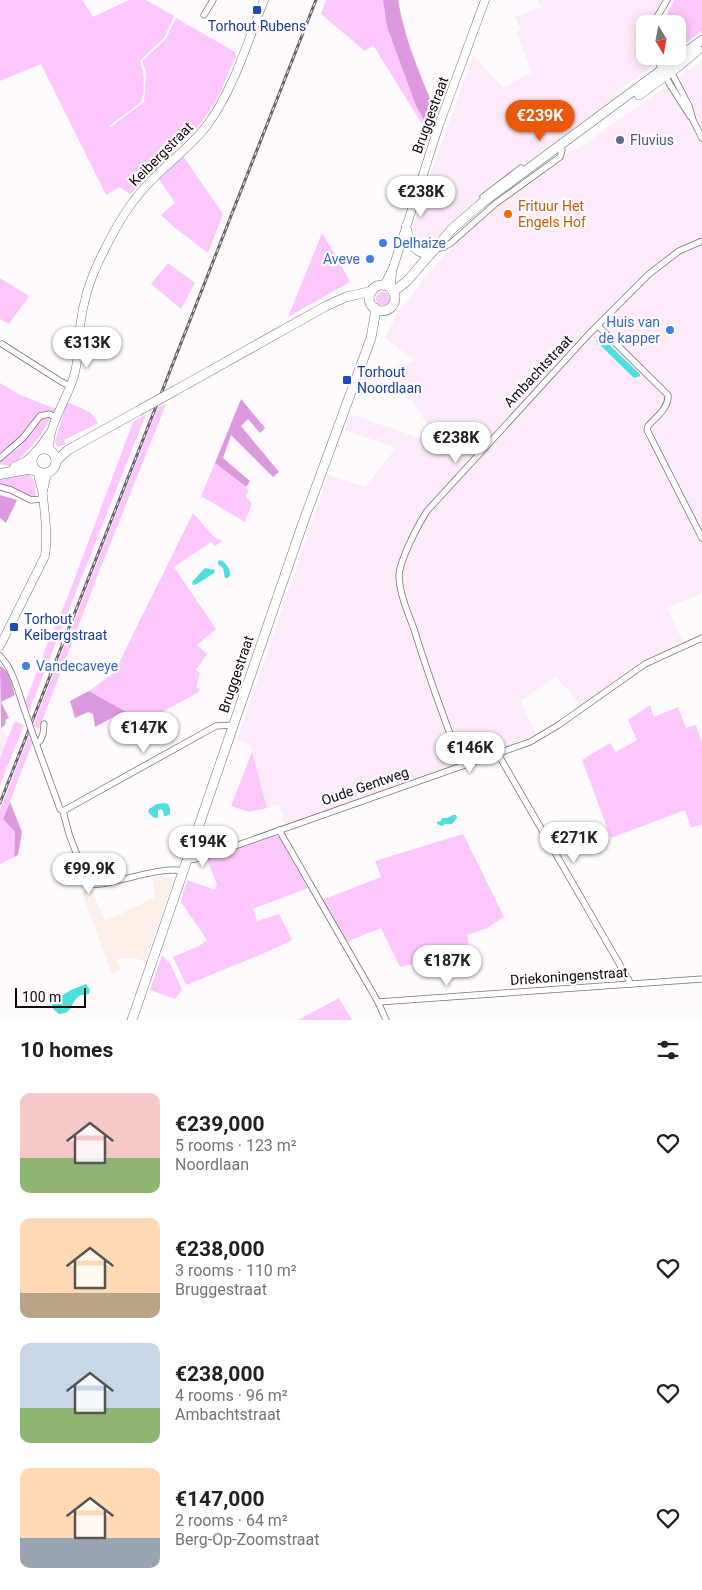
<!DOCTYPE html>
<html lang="en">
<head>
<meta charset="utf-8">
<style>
	body { margin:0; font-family:Roboto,sans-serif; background:#f2f2f2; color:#202124; height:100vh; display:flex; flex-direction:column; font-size:19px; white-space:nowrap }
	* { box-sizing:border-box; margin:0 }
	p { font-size:16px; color:#757577 }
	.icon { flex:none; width:28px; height:28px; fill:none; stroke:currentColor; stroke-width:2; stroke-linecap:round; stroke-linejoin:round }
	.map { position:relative; height:1020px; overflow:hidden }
	.sheet { display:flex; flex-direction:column; background:#fff; flex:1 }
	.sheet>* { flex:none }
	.needle { width:32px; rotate:170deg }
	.controls { position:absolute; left:636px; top:15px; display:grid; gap:10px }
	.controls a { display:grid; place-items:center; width:50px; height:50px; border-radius:10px; background:#fff; box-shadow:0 2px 12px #0003; font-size:25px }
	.scale { position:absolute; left:15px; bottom:12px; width:71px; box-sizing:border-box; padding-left:5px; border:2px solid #0d0a0d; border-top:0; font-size:14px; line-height:18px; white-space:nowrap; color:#0d0a0d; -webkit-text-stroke:4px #fefafe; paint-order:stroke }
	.price { position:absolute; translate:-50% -42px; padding:0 11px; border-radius:18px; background:#fff; color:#222; font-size:16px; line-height:32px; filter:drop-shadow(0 1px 2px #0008) }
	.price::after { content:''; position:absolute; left:50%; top:30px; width:15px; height:11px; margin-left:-8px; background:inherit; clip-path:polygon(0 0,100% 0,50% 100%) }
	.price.active { background:#ea580c; color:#fff }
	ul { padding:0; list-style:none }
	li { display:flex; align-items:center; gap:15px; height:125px; padding:0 20px }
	li span { display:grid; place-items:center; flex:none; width:140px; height:100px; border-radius:10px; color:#555 }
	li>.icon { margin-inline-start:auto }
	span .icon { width:60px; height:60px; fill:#fffc; stroke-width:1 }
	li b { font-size:21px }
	h2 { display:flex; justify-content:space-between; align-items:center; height:60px; padding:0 20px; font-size:21px }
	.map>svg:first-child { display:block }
	.commercial { fill:#fdeee8 }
	.industrial { fill:#ffeaf9 }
	.green { fill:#fcc7fd }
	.forest { fill:#dc99df }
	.water { fill:#4ddfdf }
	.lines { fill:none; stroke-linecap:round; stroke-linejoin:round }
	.street-casing { stroke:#79717a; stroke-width:7 }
	.secondary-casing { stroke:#79717a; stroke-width:9 }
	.primary-casing { stroke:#79717a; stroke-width:10 }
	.highway-casing { stroke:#79717a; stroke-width:11 }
	.street { stroke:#fff; stroke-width:5.5 }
	.secondary { stroke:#fff; stroke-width:8 }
	.primary { stroke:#fff; stroke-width:9 }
	.highway { stroke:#fff; stroke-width:10 }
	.rail-casing { stroke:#686568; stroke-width:3 }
	.rail { stroke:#fefafe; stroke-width:1; stroke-dasharray:4; stroke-linecap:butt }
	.street-bridge-casing { stroke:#79717a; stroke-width:7; stroke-linecap:butt }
	.primary-bridge-casing { stroke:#79717a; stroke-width:10; stroke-linecap:butt }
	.street-bridge { stroke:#fff; stroke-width:5.5 }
	.primary-bridge { stroke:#fff; stroke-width:9 }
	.transit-dot { fill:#1a4fb4; stroke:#fefafe; stroke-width:2 }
	.service-dot { fill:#5c6f8a; stroke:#fefafe; stroke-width:2 }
	.food-dot { fill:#e8710a; stroke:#fefafe; stroke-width:2 }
	.shop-dot { fill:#3f7fe0; stroke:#fefafe; stroke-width:2 }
	.labels { text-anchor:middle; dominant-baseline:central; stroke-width:4.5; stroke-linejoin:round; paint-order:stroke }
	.transit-label { font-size:14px; fill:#164399; stroke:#fefafe; text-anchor:start }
	.street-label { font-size:14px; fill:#0d0a0d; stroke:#fefafe }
	.service-label { font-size:14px; fill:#4e5e75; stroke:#fefafe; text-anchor:start }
	.food-label { font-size:14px; fill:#c56008; stroke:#fefafe; text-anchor:start }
	.shop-label { font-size:14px; fill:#366cbe; stroke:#fefafe; text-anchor:start }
</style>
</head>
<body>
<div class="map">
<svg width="702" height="1020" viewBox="0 0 702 1020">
	<rect width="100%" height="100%" fill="#fefafe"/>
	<!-- commercial -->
	<polygon class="commercial" points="161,876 170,878 172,884 145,962 135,958 123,958 117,960 121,970 112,974 82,892 91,889 105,921 154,898 155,892 152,877"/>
	<!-- industrial -->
	<g class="industrial">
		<polygon points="538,0 662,0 651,24 645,24 645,56 651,56 653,65 617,92 619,96 487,191 448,226 428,247 419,246 416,242 413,228 420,204 473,55 503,88 532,72 516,32 521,30 515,17 541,7"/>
		<polygon points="702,61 702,593 667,608 683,642 640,662 580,705 556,676 521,701 536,735 504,748 285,825 279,804 267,808 250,744 237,740 328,475 365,487 396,448 345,430 350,414 420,438 432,432 392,368 414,360 385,338 397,314 424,278 454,245 505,199 569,152 579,148"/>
		<polygon points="0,727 8,738 0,757"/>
	</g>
	<!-- green -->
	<g class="green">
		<path d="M 0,0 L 82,0 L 93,17 L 129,0 L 146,0 L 174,16 L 164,38 L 140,61 C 145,74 145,88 141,102 L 109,126 L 110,128 L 144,102 L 146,73 L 142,61 L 166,39 L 176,18 L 235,52 L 236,56 L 217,99 L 205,117 L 193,133 L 130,194 L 119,187 L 106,195 L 41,64 L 0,81 Z"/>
		<polygon points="326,0 383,0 387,27 416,106 431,133 430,137 373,45 365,51 321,14"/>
		<polygon points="674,0 702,0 702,31 678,49 678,24 662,24"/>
		<polygon points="183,156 223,214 208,253 175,228 161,215 175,203 158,178"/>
		<polygon points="322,233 338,259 350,282 288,317"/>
		<polygon points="168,263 195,283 181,309 151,284"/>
		<polygon points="0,278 29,296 9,324 0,319"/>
		<circle cx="383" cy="299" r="7"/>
		<polygon points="0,383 20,395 56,409 53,413 47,411 39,412 20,439 0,455"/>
		<polygon points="67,402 90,412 98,423 64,440 66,444 57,447 55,442"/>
		<polygon points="166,404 95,582 39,729 33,726 158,407"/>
		<polygon points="146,414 29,711 25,703 50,637 67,599 133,422"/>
		<path d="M 46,417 L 50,418 L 49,420 L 40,436 L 18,461 L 9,466 L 0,464 L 0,460 C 6,456 14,452 20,447 C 28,438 36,421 46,417 Z"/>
		<polygon points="215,463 249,490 246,497 252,503 245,522 201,496"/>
		<path d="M 26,471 L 34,480 L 36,497 C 25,497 14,487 0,484 L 0,476 Z"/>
		<polygon points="193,513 214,537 222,541 215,546 211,542 174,567 216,629 197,645 207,654 196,670 200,673 196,687 200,689 199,692 144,722 89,691 114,673"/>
		<polygon points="650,705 654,717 678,707 686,728 696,725 702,743 702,824 691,828 685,810 611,838 582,760 610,743 616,752 637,740 628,720"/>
		<polygon points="15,721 24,725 0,785 0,757"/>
		<polygon points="29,736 32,744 3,819 15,832 14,857 0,864 0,810"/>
		<polygon points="252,752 267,808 249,812 231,806"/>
		<polygon points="463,834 504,917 487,928 467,935 470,951 400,967 381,928 346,942 322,900 381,877 375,861"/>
		<polygon points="274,835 279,837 308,888 253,909 257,921 279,914 292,940 260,955 186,985 173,957 199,946 207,940 181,902 187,880 215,890 217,885 207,859"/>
		<polygon points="162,955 171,965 182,990 175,999 150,990"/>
		<polygon points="339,998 352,1020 298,1020"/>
	</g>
	<!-- forest -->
	<g class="forest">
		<path d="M 383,0 L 398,0 C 405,41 421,77 437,115 L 431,133 L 416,106 L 387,27 Z"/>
		<polygon points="241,399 265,428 260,433 248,419 241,426 279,472 273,477 231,435 223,458 250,481 246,487 215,463"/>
		<polygon points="0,495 17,500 6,523 0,518"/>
		<path d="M 0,666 C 10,670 12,686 15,695 L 1,702 L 9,718 L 6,719 L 5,725 L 1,728 Z"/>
		<polygon points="89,691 144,722 139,726 117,715 95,727 93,714 88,712 75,718 70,701"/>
		<polygon points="10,802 22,832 18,855 14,857 15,832 3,819"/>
	</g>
	<!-- water -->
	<g class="water">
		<polygon points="600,336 640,374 640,376 634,378 596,341"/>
		<path d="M 220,560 C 226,562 231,570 230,576 L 227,578 L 225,578 L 223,568 L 218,564 L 218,561 Z"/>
		<polygon points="205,568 215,570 214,573 197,584 193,585 192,582"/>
		<polygon points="164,803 168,804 170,809 170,814 166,816 164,816 163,811 161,809 158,811 158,817 157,818 153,817 148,812 149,809 157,804"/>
		<polygon points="453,815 456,815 457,818 452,824 445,824 442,826 437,824 437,822 441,821 442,818 447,818"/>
		<path d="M 86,984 L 90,990 L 89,994 C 85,995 80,994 77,998 C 69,1006 73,1013 59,1014 L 53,1009 L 52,1002 L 71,990 Z"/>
	</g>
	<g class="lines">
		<defs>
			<g id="street">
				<polyline points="204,15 213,0"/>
				<polyline points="653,24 667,0"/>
				<polyline points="655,56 669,83 690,116"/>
				<polyline points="663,56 689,106 693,120 702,138"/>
				<polyline points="483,197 521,168"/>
				<polyline points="436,249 444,247 451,243 495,204 560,157 562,150"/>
				<path d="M 598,326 L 668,395 C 669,408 656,417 648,426 L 647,430 L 702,538"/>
				<polyline points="2,344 60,381 70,386"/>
				<polyline points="0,458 23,438 40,416 49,414 57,418"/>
				<polyline points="0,487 11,490 31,500 43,499"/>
				<path d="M 0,656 C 14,669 20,699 27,717"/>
				<path d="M 32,732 L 60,809 L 63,811 L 69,834 L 88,884 C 96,886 107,883 115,881 C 135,877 164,867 184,871"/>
				<polyline points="36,743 40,741 43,734 44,724"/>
				<polyline points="498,754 631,984"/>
				<path d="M 462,766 C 445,721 428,675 414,629 C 408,613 400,595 399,577 C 399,561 418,525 427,511 L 589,334 L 649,274 L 679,251 L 702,241"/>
				<polyline points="63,811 216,726 233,725"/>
				<polyline points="279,830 378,1002 702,979"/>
				<polyline points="193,847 201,851 211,853"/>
				<polyline points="188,860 201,858 530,742 557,726 645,664 702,638"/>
				<polyline points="378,1002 386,1020"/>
			</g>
			<g id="secondary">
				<path d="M 406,226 C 411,241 411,254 430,254"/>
				<polyline points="384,286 393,268 439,125 485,0"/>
				<polyline points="391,289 392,272"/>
				<path d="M 50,450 C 46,429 67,399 73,379 C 79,363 78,344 80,327 C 83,301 91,275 104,251 C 115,228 129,204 147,185 C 166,164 191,147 208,124 C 234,88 248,41 264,0"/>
				<polyline points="37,451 50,433"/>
				<polyline points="43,491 47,473"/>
				<path d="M 0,646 L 45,556 C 48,537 45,515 43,496 C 42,488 39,481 38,473"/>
			</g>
			<g id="primary">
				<polyline points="639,95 680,65 698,50"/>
				<circle cx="382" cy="298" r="13"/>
				<polyline points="393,292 407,281 452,229 482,203 702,40"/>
				<polyline points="176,390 326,306 346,297 372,291"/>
				<circle cx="44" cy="461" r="12"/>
				<polyline points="56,461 68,450 138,411"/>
				<polyline points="132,1020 304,520 371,338 375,315 375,308"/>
			</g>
			<g id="highway">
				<polyline points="15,467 25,463 31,458"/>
				<polyline points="0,474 27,469 34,470"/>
			</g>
		</defs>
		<!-- street casing -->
		<use href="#street" class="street-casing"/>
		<!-- secondary casing -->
		<use href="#secondary" class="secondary-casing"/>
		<!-- primary casing -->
		<use href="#primary" class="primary-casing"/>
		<!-- highway casing -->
		<use href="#highway" class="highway-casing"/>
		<!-- street -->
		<use href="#street" class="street"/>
		<!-- secondary -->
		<use href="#secondary" class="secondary"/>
		<!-- primary -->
		<use href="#primary" class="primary"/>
		<!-- highway -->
		<use href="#highway" class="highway"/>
		<defs>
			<polyline id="rail" points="0,803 316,0"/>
		</defs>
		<!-- rail casing -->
		<use href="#rail" class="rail-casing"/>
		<!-- rail -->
		<use href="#rail" class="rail"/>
		<defs>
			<polyline id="street-bridge" points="27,717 32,732"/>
			<polyline id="primary-bridge" points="138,411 176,390"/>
		</defs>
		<!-- street-bridge casing -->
		<use href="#street-bridge" class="street-bridge-casing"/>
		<!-- primary-bridge casing -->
		<use href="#primary-bridge" class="primary-bridge-casing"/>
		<!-- street-bridge -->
		<use href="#street-bridge" class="street-bridge"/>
		<!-- primary-bridge -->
		<use href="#primary-bridge" class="primary-bridge"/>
	</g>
	<!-- markers -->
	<g class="transit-dot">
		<rect x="252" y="5" width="10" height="10" rx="2.5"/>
		<rect x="342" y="375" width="10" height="10" rx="2.5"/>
		<rect x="9" y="622" width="10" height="10" rx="2.5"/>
	</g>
	<circle class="service-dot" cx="620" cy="140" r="5"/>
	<circle class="food-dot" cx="508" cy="214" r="5"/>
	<g class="shop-dot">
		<circle cx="383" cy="243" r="5"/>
		<circle cx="370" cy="259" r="5"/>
		<circle cx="670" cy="330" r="5"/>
		<circle cx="26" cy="666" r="5"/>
	</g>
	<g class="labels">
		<!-- transit labels -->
		<g class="transit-label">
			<text x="257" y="26" text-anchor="middle">Torhout Rubens</text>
			<text x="357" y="372">Torhout<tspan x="357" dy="16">Noordlaan</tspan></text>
			<text x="24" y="619">Torhout<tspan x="24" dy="16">Keibergstraat</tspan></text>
		</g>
		<!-- street labels -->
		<g class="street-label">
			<text transform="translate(430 115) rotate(-70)">Bruggestraat</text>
			<text transform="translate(161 154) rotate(-45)">Keibergstraat</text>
			<text transform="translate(538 371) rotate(-47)">Ambachtstraat</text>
			<text transform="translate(236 674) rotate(-71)">Bruggestraat</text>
			<text transform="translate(365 786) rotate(-19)">Oude Gentweg</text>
			<text transform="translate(569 976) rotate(-4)">Driekoningenstraat</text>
		</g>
		<!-- service labels -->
		<g class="service-label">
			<text x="630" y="140">Fluvius</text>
		</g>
		<!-- food labels -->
		<g class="food-label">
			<text x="518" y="206">Frituur Het<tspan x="518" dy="16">Engels Hof</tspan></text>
		</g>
		<!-- shop labels -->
		<g class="shop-label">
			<text x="393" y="243">Delhaize</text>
			<text x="360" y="259" text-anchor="end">Aveve</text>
			<text x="660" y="322" text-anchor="end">Huis van<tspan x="660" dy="16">de kapper</tspan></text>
			<text x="36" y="666">Vandecaveye</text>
		</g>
	</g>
</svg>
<div class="controls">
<a><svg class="needle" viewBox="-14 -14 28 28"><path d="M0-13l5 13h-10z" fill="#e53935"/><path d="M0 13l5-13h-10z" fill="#757577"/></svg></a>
</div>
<div class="scale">100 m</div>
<b class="price active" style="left:540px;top:142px">€239K</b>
<b class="price" style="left:421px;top:218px">€238K</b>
<b class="price" style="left:87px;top:369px">€313K</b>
<b class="price" style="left:456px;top:464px">€238K</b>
<b class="price" style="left:144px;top:754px">€147K</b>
<b class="price" style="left:470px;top:774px">€146K</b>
<b class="price" style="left:574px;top:864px">€271K</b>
<b class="price" style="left:203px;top:868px">€194K</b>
<b class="price" style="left:89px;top:895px">€99.9K</b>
<b class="price" style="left:447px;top:987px">€187K</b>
</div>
<section class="sheet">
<h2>10 homes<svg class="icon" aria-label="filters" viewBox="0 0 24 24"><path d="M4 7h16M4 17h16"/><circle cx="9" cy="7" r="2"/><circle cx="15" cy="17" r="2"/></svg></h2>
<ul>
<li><span style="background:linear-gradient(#f6c9c9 65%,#8fb573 0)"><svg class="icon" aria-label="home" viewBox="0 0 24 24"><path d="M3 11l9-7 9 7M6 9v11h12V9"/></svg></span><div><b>€239,000</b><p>5 rooms · 123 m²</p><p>Noordlaan</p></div><svg class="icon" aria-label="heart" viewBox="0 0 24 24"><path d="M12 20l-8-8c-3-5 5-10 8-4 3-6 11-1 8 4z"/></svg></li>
<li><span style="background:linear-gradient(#ffd9b3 75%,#b9a48a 0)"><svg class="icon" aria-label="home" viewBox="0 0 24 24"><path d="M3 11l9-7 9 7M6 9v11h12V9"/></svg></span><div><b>€238,000</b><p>3 rooms · 110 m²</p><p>Bruggestraat</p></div><svg class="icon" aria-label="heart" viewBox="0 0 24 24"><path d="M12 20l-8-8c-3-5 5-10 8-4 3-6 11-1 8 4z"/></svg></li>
<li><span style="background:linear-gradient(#c9d6e8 65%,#8fb573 0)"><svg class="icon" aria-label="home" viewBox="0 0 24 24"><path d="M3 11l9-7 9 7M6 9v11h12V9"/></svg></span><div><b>€238,000</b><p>4 rooms · 96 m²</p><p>Ambachtstraat</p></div><svg class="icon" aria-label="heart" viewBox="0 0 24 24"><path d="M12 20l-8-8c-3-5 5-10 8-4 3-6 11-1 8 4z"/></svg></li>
<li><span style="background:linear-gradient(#ffd9b3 70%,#9aa5b1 0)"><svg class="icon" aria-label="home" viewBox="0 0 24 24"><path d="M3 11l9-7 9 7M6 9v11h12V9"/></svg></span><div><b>€147,000</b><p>2 rooms · 64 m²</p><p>Berg-Op-Zoomstraat</p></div><svg class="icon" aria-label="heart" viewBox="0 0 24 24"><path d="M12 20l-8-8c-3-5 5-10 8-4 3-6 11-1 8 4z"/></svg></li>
</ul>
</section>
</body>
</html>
